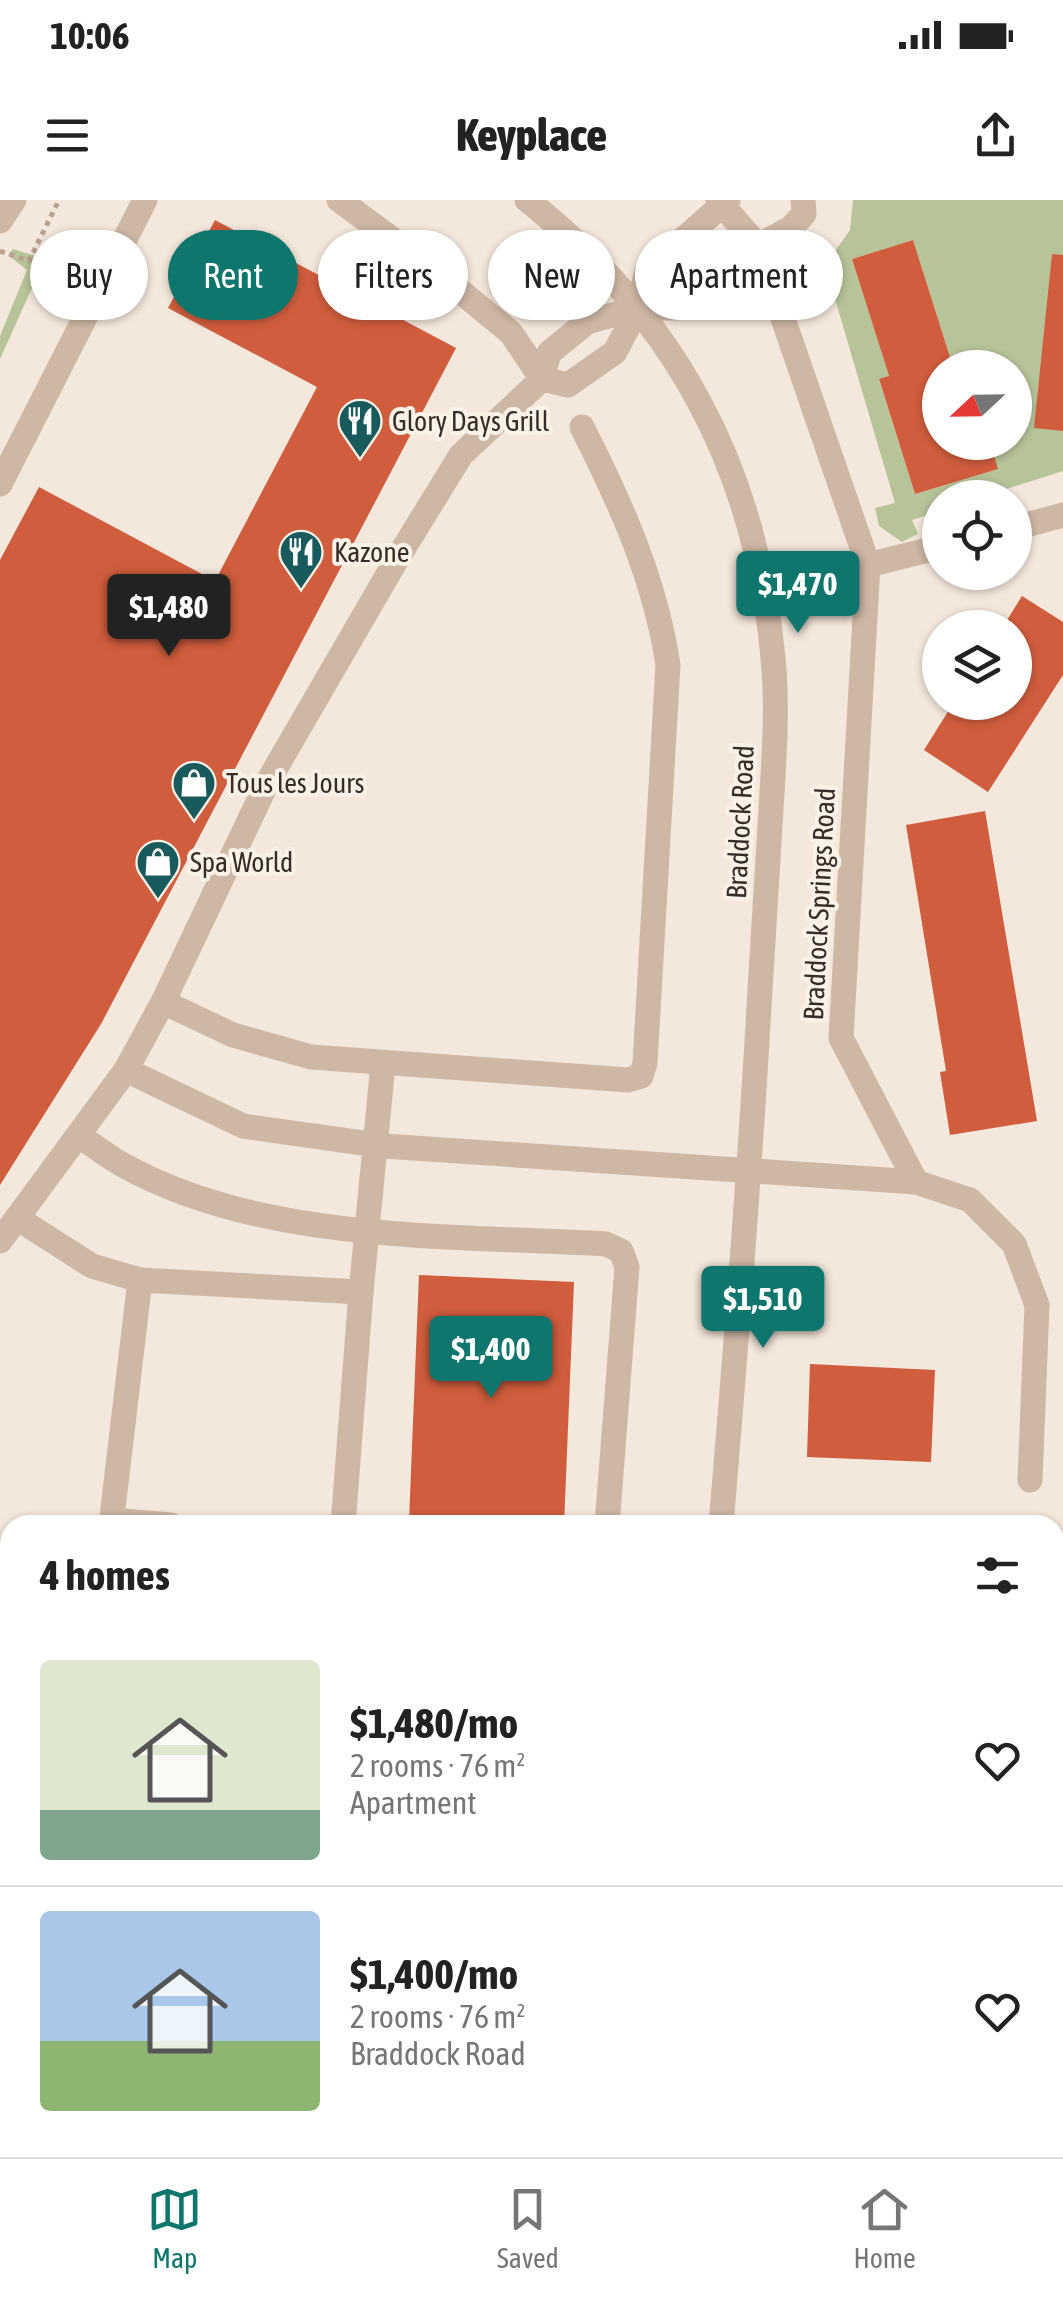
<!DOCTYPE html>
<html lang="en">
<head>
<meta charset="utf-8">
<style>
	body { margin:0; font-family:"Asap Condensed",sans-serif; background:#f6f6f6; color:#222; height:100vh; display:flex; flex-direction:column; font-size:38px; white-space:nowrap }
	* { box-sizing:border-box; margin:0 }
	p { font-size:32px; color:#767676 }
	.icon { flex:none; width:55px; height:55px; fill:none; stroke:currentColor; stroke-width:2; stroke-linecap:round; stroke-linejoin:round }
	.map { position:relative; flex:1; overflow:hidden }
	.details { position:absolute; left:0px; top:1315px; width:1065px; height:642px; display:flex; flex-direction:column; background:#fff; border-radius:30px 30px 0 0; box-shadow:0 2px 8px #0004 }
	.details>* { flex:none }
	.top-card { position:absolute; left:30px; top:30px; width:1005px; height:90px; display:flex; gap:20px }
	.needle { width:65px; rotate:248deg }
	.buttons { position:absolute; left:922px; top:150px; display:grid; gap:20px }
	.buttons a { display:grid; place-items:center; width:110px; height:110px; border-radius:50%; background:#fff; box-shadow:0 2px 8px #0004; font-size:50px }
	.price { position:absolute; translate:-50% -85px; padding:0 22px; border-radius:10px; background:#0f766e; color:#fff; font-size:32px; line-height:65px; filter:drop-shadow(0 2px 5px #0008) }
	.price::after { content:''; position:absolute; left:50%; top:60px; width:30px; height:22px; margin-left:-15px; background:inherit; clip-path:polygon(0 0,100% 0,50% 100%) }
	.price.selected { background:#222; color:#fff }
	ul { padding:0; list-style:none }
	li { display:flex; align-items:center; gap:30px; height:250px; padding:0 40px }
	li+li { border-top:2px solid #e0e0e0 }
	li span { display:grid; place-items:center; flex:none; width:280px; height:200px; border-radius:10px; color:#555 }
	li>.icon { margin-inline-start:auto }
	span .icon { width:120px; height:120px; fill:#fffc; stroke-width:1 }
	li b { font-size:42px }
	h2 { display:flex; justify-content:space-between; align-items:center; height:120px; padding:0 40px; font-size:42px }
	.pill { padding:0 35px; border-radius:45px; background:#fff; box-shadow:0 2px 8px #0004; font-size:35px; line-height:90px }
	.pill.selected { background:#0f766e; color:#fff }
	.status { display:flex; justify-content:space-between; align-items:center; height:70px; padding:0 50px; background:#fff; direction:ltr }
	.status svg { height:28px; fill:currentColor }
	header { display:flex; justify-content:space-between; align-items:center; height:130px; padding:0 40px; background:#fff; font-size:45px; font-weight:800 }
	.dock { display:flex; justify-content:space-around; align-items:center; height:140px; border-top:2px solid #e0e0e0; background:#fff; font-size:28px; color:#767676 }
	.dock a { display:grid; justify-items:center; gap:5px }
	.dock .selected { color:#0f766e }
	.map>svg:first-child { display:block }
	.green { fill:#b7c499; fill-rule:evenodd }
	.building { fill:#d05d3d }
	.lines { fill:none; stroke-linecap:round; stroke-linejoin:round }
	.path { stroke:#b9a08f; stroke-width:5; stroke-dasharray:5 5; stroke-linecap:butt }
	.minor { stroke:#cdb7a5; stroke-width:25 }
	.labels { text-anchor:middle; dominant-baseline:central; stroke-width:8; stroke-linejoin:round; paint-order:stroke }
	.poi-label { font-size:28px; fill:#382c27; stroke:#fbf2e7; text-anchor:start }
	.street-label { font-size:28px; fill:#382c27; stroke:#fbf2e7 }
</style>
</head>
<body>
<div class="status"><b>10:06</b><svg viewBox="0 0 49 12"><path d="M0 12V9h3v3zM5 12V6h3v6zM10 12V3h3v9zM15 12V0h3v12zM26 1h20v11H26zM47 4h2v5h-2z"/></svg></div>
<header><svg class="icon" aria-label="menu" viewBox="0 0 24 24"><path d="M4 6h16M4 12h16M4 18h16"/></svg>Keyplace<svg class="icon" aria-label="share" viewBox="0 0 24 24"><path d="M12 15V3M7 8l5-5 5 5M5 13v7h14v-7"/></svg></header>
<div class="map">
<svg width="1063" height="1957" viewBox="0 0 1063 1957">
	<rect width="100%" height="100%" fill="#f4e7db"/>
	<!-- green -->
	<g class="green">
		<path d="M 853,0 L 1063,0 L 1063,271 L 981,297 L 940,298 L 940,311 L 912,320 L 918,334 L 902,342 L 879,326 L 875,308 L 895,303 L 825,65 L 850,30 ZM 913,40 L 950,157 L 962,154 L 966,167 L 1015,168 L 1015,242 L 990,243 L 997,269 L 915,294 L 879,180 L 889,176 L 852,59 Z"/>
		<polygon points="13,49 45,59 0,159 0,136 27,70 8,55"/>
		<polygon points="1063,1566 1063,1867 1055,1866 1055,1624"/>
	</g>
	<!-- building -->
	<g class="building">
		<polygon points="215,20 456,148 101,824 0,985 0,360 39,287 215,381 317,187 168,108"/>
		<polygon points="913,40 950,157 962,154 966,168 940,168 940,242 990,242 998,269 915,294 879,179 889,176 852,59"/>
		<polygon points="1052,54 1063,55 1063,231 1034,228"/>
		<polygon points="1022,396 1063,422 1063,475 988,592 924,550 954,502 1015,502 1015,428 1002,428"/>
		<polygon points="985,611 1037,921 950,935 940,872 946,871 906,625"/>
		<polygon points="419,1075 574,1082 564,1325 409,1321"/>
		<polygon points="810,1164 935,1170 931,1262 807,1257"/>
		<polygon points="469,1948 531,1948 579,1957 468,1957"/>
	</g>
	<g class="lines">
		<!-- path -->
		<polyline class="path" points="0,51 29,61 59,0"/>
		<!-- minor -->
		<g class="minor">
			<polyline points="339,0 437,72 511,133 542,179 568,185 615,152 638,108 647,71 728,0"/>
			<path d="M 527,0 C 676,118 756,269 773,458 C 778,508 774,559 771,609 C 767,669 764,730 760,790 C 750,969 736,1147 721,1325"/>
			<polyline points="0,21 14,0"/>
			<polyline points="0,284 145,0"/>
			<polyline points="1015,328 1063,315"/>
			<polyline points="868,365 940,347"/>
			<path d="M 163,802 L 233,835 L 311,857 L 628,880 L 641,876 L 645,863 L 668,465 C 655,379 621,304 582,227"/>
			<polyline points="126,870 243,926 384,946 916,982 841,838 868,365 758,46 718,0"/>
			<path d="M 78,935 C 93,945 107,956 123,965 C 263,1043 450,1035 606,1044 L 621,1051 L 627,1067 L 607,1325"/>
			<polyline points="916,982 970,1000 1014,1044 1037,1105 1030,1280"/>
			<polyline points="17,1018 92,1066 140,1080 111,1325"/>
			<polyline points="0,1041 126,870 163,802 267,583 394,364 461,255 542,179 549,153 587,122 638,108 676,108 758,46 791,28 804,14 803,0"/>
			<polyline points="140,1080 361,1092 343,1325"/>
			<polyline points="361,1092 383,864"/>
			<polyline points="112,1320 171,1325"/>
			<polyline points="0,1506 4,1482 10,1482"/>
			<polyline points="0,1742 10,1746"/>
			<polyline points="1055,1918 1063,1920"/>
		</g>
	</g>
	<!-- icons -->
	<defs>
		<symbol id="restaurant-pin" viewBox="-11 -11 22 30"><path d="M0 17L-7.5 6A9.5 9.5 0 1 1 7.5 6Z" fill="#195a5d" stroke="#fbf2e7"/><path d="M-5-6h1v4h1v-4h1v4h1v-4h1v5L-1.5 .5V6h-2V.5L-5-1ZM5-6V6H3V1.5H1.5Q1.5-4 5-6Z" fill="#fff"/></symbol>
		<symbol id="shop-pin" viewBox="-11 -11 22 30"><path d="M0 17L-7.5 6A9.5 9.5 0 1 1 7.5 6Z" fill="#195a5d" stroke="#fbf2e7"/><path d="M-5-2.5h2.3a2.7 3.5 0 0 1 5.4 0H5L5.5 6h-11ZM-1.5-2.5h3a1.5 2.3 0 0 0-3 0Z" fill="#fff"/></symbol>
	</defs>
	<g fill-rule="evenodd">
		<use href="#restaurant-pin" x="335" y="196" width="50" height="68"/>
		<use href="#restaurant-pin" x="276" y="327" width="50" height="68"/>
		<use href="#shop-pin" x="169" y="558" width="50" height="68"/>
		<use href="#shop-pin" x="133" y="637" width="50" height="68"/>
	</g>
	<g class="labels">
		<!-- poi labels -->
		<g class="poi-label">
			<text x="392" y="221">Glory Days Grill</text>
			<text x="334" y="352">Kazone</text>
			<text x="226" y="583">Tous les Jours</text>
			<text x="190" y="662">Spa World</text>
		</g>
		<!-- street labels -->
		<g class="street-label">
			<text transform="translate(740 622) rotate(-87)">Braddock Road</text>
			<text transform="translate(819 704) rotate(-87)">Braddock Springs Road</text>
		</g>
	</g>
</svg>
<div class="buttons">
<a><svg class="needle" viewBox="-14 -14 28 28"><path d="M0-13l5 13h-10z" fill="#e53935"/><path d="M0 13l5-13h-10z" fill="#767676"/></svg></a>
<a><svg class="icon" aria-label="locate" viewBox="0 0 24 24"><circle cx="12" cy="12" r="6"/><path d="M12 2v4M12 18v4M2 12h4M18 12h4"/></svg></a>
<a><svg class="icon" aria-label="layers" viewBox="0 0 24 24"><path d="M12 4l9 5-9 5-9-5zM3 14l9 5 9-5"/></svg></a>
</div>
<b class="price" style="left:798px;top:436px">$1,470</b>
<b class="price selected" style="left:169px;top:459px">$1,480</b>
<b class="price" style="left:763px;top:1151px">$1,510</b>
<b class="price" style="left:491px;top:1201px">$1,400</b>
<div class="top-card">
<a class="pill">Buy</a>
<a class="pill selected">Rent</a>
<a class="pill">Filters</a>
<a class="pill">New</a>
<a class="pill">Apartment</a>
</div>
<section class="details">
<h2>4 homes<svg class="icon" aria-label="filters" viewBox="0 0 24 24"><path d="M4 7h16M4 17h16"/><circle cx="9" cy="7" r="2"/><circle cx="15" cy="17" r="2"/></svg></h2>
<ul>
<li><span style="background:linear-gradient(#dfe7d0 75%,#7fa58c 0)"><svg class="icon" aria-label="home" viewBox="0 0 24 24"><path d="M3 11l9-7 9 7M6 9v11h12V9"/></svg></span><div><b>$1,480/mo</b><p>2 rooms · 76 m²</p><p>Apartment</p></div><svg class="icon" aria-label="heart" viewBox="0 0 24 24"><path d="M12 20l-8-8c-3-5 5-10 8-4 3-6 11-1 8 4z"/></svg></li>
<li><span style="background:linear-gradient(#a9c7e8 65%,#8fb573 0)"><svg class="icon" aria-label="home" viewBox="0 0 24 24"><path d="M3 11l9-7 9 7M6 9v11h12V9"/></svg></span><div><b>$1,400/mo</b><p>2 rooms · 76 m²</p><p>Braddock Road</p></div><svg class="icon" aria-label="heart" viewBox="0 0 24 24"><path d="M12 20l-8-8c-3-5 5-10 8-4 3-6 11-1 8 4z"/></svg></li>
</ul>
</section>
</div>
<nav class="dock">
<a class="selected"><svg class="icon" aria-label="map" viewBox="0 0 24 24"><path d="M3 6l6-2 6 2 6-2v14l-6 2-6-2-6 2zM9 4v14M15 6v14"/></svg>Map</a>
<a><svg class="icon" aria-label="saved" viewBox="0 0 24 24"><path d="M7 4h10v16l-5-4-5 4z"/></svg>Saved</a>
<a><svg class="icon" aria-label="home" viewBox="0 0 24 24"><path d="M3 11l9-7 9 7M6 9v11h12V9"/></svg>Home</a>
</nav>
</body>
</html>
